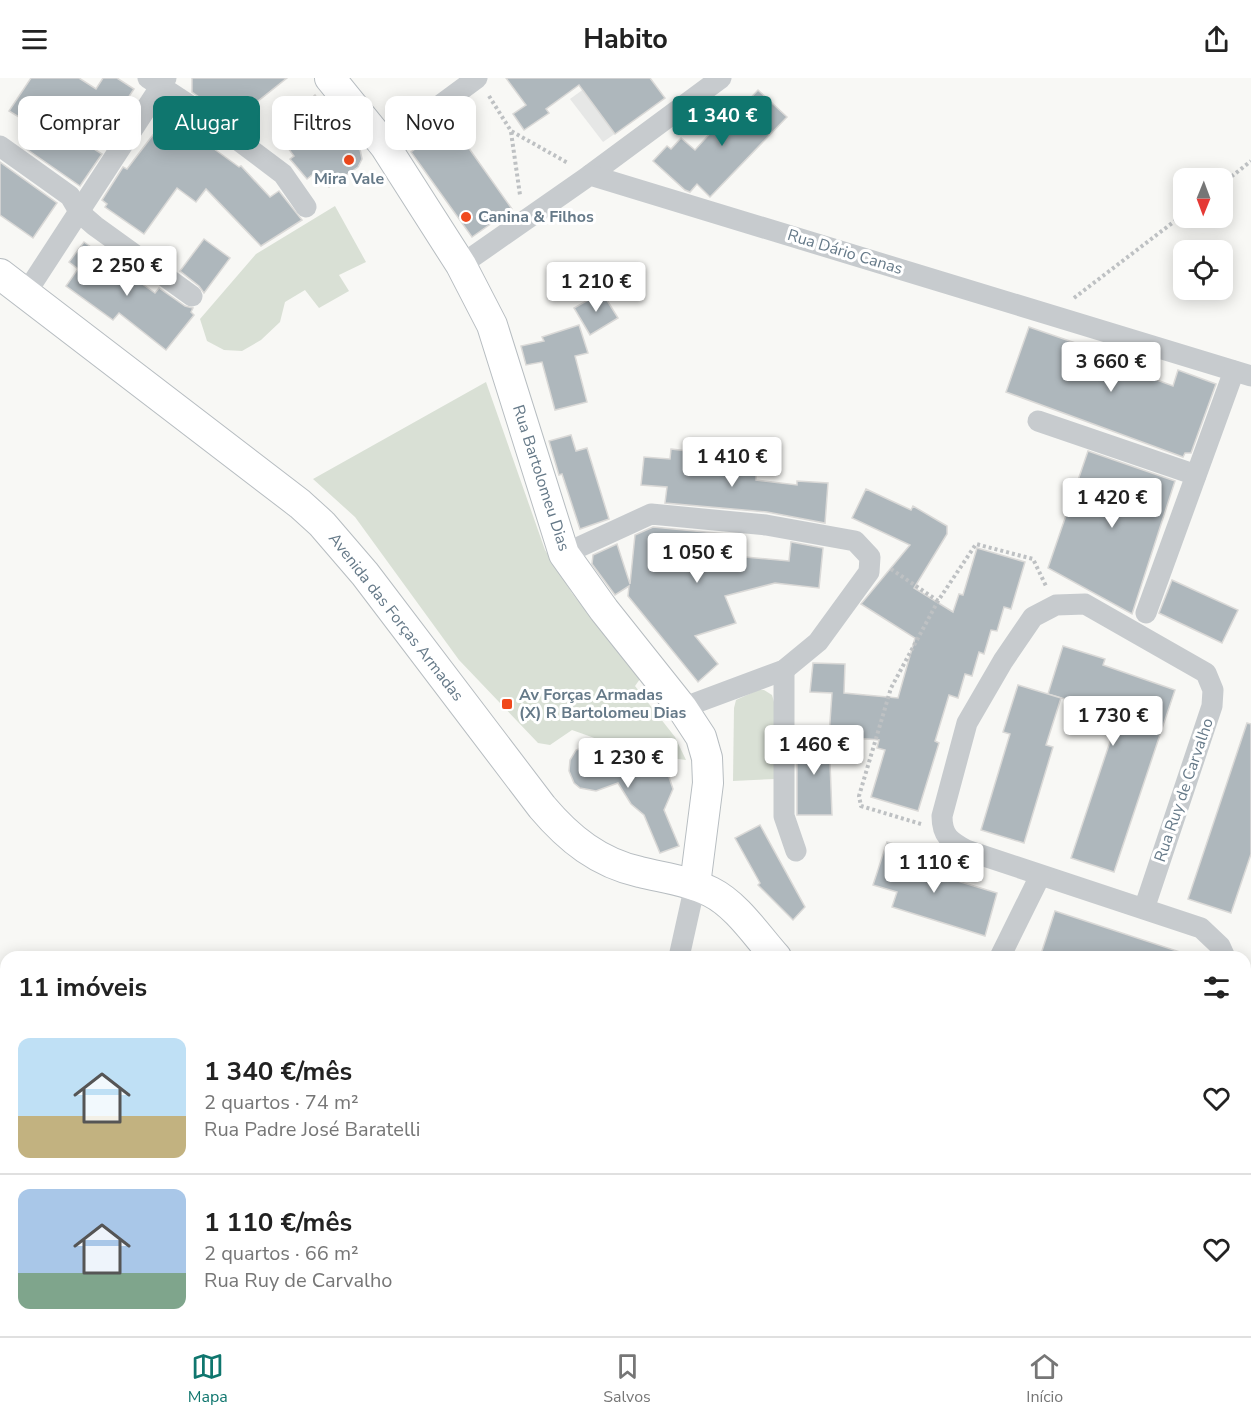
<!DOCTYPE html>
<html lang="pt">
<head>
<meta charset="utf-8">
<style>
	body { margin:0; font-family:"Nunito Sans",sans-serif; background:#f2f2f2; color:#222; height:100vh; display:flex; flex-direction:column; font-size:22px; white-space:nowrap }
	* { box-sizing:border-box; margin:0 }
	p { font-size:20px; color:#767676 }
	.icon { flex:none; width:33px; height:33px; fill:none; stroke:currentColor; stroke-width:2; stroke-linecap:round; stroke-linejoin:round }
	.map { position:relative; flex:1; overflow:hidden }
	.drawer { position:absolute; left:0px; top:873px; width:1251px; height:386px; display:flex; flex-direction:column; background:#fff; border-radius:18px 18px 0 0; box-shadow:0 3px 15px #0003 }
	.drawer>* { flex:none }
	.guide { position:absolute; left:18px; top:18px; width:600px; height:54px; display:flex; gap:12px }
	.needle { width:39px; rotate:181deg }
	.buttons { position:absolute; left:1173px; top:90px; display:grid; gap:12px }
	.buttons a { display:grid; place-items:center; width:60px; height:60px; border-radius:12px; background:#fff; box-shadow:0 3px 15px #0003; font-size:30px }
	.price { position:absolute; translate:-50% -51px; padding:0 14px; border-radius:6px; background:#fff; color:#222; font-size:20px; line-height:39px; filter:drop-shadow(0 2px 3px #0008) }
	.price::after { content:''; position:absolute; left:50%; top:36px; width:18px; height:14px; margin-left:-9px; background:inherit; clip-path:polygon(0 0,100% 0,50% 100%) }
	.price.on { background:#0f766e; color:#fff }
	ul { padding:0; list-style:none }
	li { display:flex; align-items:center; gap:18px; height:150px; padding:0 18px }
	li+li { border-top:2px solid #e0e0e0 }
	li span { display:grid; place-items:center; flex:none; width:168px; height:120px; border-radius:12px; color:#555 }
	li>.icon { margin-inline-start:auto }
	span .icon { width:72px; height:72px; fill:#fffc; stroke-width:1 }
	li b { font-size:26px }
	h2 { display:flex; justify-content:space-between; align-items:center; height:72px; padding:0 18px; font-size:26px }
	.chip { padding:0 21px; border-radius:12px; background:#fff; box-shadow:0 3px 15px #0003; font-size:21px; line-height:54px }
	.chip.on { background:#0f766e; color:#fff }
	header { display:flex; justify-content:space-between; align-items:center; height:78px; padding:0 18px; background:#fff; font-size:27px; font-weight:700 }
	.tab-bar { display:flex; justify-content:space-around; align-items:center; height:84px; border-top:2px solid #e0e0e0; background:#fff; font-size:16px; color:#767676 }
	.tab-bar a { display:grid; justify-items:center; gap:3px }
	.tab-bar .on { color:#0f766e }
	.map>svg:first-child { display:block }
	.built { fill:#e6e7e6 }
	.green { fill:#d9e0d5 }
	.building { fill:#aeb7bc; stroke:#dad9d7; stroke-width:1.5 }
	.lines { fill:none; stroke-linecap:round; stroke-linejoin:round }
	.secondary-casing { stroke:#b7bdc1; stroke-width:32 }
	.path { stroke:#bec1c3; stroke-width:4; stroke-dasharray:3 3; stroke-linecap:butt }
	.street { stroke:#c7cbce; stroke-width:21 }
	.secondary { stroke:#fff; stroke-width:30 }
	.poi-dot { fill:#f0491d; stroke:#fff; stroke-width:2 }
	.labels { text-anchor:middle; dominant-baseline:central; stroke-width:6; stroke-linejoin:round; paint-order:stroke }
	.poi-label { font-size:16px; font-weight:bold; fill:#657988; stroke:#fff; text-anchor:start }
	.street-label { font-size:16px; fill:#657988; stroke:#fff }
</style>
</head>
<body>
<header><svg class="icon" aria-label="menu" viewBox="0 0 24 24"><path d="M4 6h16M4 12h16M4 18h16"/></svg>Habito<svg class="icon" aria-label="share" viewBox="0 0 24 24"><path d="M12 15V3M7 8l5-5 5 5M5 13v7h14v-7"/></svg></header>
<div class="map">
<svg width="1251" height="1258" viewBox="0 0 1251 1258">
	<rect width="100%" height="100%" fill="#f8f8f5"/>
	<!-- built -->
	<polygon class="built" points="599,0 649,32 603,64 570,21"/>
	<!-- green -->
	<g class="green">
		<polygon points="335,128 366,184 339,197 349,213 319,230 305,212 285,224 280,244 261,262 242,273 224,272 207,263 200,241 256,176"/>
		<polygon points="486,304 545,472 572,515 640,601 635,608 675,659 686,682 639,676 572,652 550,667 538,665 459,582 355,439 313,401"/>
		<polygon points="758,612 764,612 772,617 774,624 775,701 733,703 734,630 736,622"/>
	</g>
	<!-- building -->
	<g class="building">
		<polygon points="31,0 79,0 96,11 103,0 117,0 134,11 94,71 102,76 80,108 25,70 37,50 9,33"/>
		<polygon points="192,0 287,0 233,43 192,14"/>
		<polygon points="506,0 650,0 665,20 615,56 579,7 546,31 549,35 524,52 513,36 526,27"/>
		<polygon points="758,12 787,39 710,119 697,106 690,114 685,112 653,83 667,68 671,71 681,60 695,72 722,42 726,46"/>
		<polygon points="315,17 351,67 360,71 362,81 358,89 329,109 317,93 307,101 290,81 294,78 276,54"/>
		<polygon points="168,37 193,55 193,45 213,59 206,65 239,89 241,88 270,119 279,113 302,142 261,168 206,111 196,124 177,110 144,156 105,129 107,126 102,122 123,89 127,91"/>
		<polygon points="451,45 512,131 472,159 411,74"/>
		<polygon points="0,84 57,125 33,160 0,137"/>
		<polygon points="204,161 230,180 204,215 199,208 180,193"/>
		<polygon points="84,164 155,215 159,210 185,228 193,230 191,234 194,237 166,272 119,235 113,242 66,208 78,191 69,184"/>
		<polygon points="602,214 618,240 590,257 574,230"/>
		<polygon points="579,247 588,275 575,278 587,324 555,332 542,284 526,287 521,268 544,263 542,259"/>
		<polygon points="1029,249 1119,280 1117,287 1173,308 1178,292 1216,306 1191,375 1185,375 1183,379 1006,314"/>
		<polygon points="571,357 576,373 587,370 609,441 580,451 562,396 559,397 549,363"/>
		<polygon points="671,371 705,375 703,389 756,395 756,402 797,407 797,403 828,405 825,445 767,434 665,425 667,409 641,407 644,379 670,381"/>
		<polygon points="1088,373 1175,403 1132,536 1048,490"/>
		<polygon points="866,411 911,432 913,428 947,448 947,456 914,510 953,534 959,516 963,517 977,470 1025,484 1011,531 1004,529 997,553 991,552 984,576 979,574 972,598 965,596 958,620 949,617 935,663 939,665 918,733 871,719 885,672 877,670 879,662 829,658 832,615 810,614 813,585 845,586 844,615 898,620 915,560 861,526 910,467 852,440"/>
		<polygon points="653,449 726,456 724,477 789,483 791,464 823,470 819,510 775,505 725,518 736,545 695,558 718,586 698,604 628,518 629,508 615,517 592,486 593,477 617,466 630,506 635,457"/>
		<polygon points="1172,502 1238,532 1222,565 1159,535"/>
		<polygon points="1063,568 1105,581 1103,587 1175,612 1114,794 1071,780 1119,637 1048,616"/>
		<polygon points="1018,607 1061,620 1046,667 1053,669 1024,765 981,752 1010,656 1003,654"/>
		<polygon points="1247,645 1251,646 1251,776 1231,835 1188,821"/>
		<polygon points="797,658 829,658 832,737 797,737"/>
		<polygon points="589,667 604,669 622,695 654,688 668,696 673,711 664,732 679,768 660,775 644,737 631,726 618,705 596,713 580,710 574,705 569,693 570,682 576,672"/>
		<polygon points="760,747 805,829 793,842 758,807 760,805 735,760"/>
		<polygon points="887,764 910,771 905,787 997,815 985,858 892,829 897,814 873,807"/>
		<polygon points="1055,833 1183,875 1183,879 1040,879"/>
	</g>
	<g class="lines">
		<defs>
			<g id="secondary">
				<polyline points="330,0 385,68 461,187 492,247 564,476 604,532 682,630 701,659 707,680 708,705 695,807"/>
				<path d="M 0,196 L 300,426 L 322,446 L 365,496 L 542,729 C 569,761 599,785 640,794 C 664,800 689,803 711,814 C 737,827 757,858 776,879"/>
				<polyline points="0,928 6,933"/>
				<polyline points="262,1252 266,1258"/>
				<polyline points="1135,1252 1142,1258"/>
			</g>
		</defs>
		<!-- secondary casing -->
		<use href="#secondary" class="secondary-casing"/>
		<!-- path -->
		<g class="path">
			<polyline points="489,18 511,53 568,85"/>
			<polyline points="511,54 520,117"/>
			<polyline points="1222,106 1251,83"/>
			<polyline points="1074,220 1184,136"/>
			<polyline points="891,491 938,523"/>
			<polyline points="921,746 861,728 859,718 891,610 938,523 976,466 1033,481 1046,508"/>
		</g>
		<!-- street -->
		<g class="street">
			<polyline points="148,0 206,38 283,96 306,129"/>
			<polyline points="0,68 70,118 80,135 95,148 192,218"/>
			<polyline points="385,68 477,0"/>
			<polyline points="590,97 721,0"/>
			<polyline points="461,187 590,97 1251,298"/>
			<polyline points="26,215 166,0"/>
			<polyline points="1038,343 1196,397"/>
			<polyline points="564,476 651,436 766,447 855,463 870,479 869,494 818,564 784,592 682,630"/>
			<polyline points="1146,535 1234,293"/>
			<polyline points="784,592 784,738 796,773"/>
			<path d="M 1144,831 L 1212,628 L 1213,612 L 1206,595 L 1085,526 L 1056,527 L 1033,539 L 1003,583 L 967,645 L 942,738 C 942,758 950,763 966,772 L 1201,850 L 1220,868 L 1225,879"/>
			<polyline points="679,879 695,807"/>
			<polyline points="1000,879 1040,798"/>
			<polyline points="662,1252 665,1258"/>
		</g>
		<!-- secondary -->
		<use href="#secondary" class="secondary"/>
	</g>
	<!-- markers -->
	<g class="poi-dot">
		<circle cx="349" cy="82" r="6"/>
		<circle cx="466" cy="139" r="6"/>
		<rect x="501" y="620" width="12" height="12" rx="3"/>
	</g>
	<g class="labels">
		<!-- poi labels -->
		<g class="poi-label">
			<text x="349" y="101" text-anchor="middle">Mira Vale</text>
			<text x="478" y="139">Canina &amp; Filhos</text>
			<text x="519" y="617">Av Forças Armadas<tspan x="519" dy="18">(X) R Bartolomeu Dias</tspan></text>
		</g>
		<!-- street labels -->
		<g class="street-label">
			<text transform="translate(845 174) rotate(17)">Rua Dário Canas</text>
			<text transform="translate(541 400) rotate(72)">Rua Bartolomeu Dias</text>
			<text transform="translate(396 539) rotate(52)">Avenida das Forças Armadas</text>
			<text transform="translate(1184 712) rotate(-71)">Rua Ruy de Carvalho</text>
		</g>
	</g>
</svg>
<div class="buttons">
<a><svg class="needle" viewBox="-14 -14 28 28"><path d="M0-13l5 13h-10z" fill="#e53935"/><path d="M0 13l5-13h-10z" fill="#767676"/></svg></a>
<a><svg class="icon" aria-label="locate" viewBox="0 0 24 24"><circle cx="12" cy="12" r="6"/><path d="M12 2v4M12 18v4M2 12h4M18 12h4"/></svg></a>
</div>
<b class="price on" style="left:722px;top:69px">1 340 €</b>
<b class="price" style="left:127px;top:219px">2 250 €</b>
<b class="price" style="left:596px;top:235px">1 210 €</b>
<b class="price" style="left:1111px;top:315px">3 660 €</b>
<b class="price" style="left:732px;top:410px">1 410 €</b>
<b class="price" style="left:1112px;top:451px">1 420 €</b>
<b class="price" style="left:697px;top:506px">1 050 €</b>
<b class="price" style="left:1113px;top:669px">1 730 €</b>
<b class="price" style="left:814px;top:698px">1 460 €</b>
<b class="price" style="left:628px;top:711px">1 230 €</b>
<b class="price" style="left:934px;top:816px">1 110 €</b>
<div class="guide">
<a class="chip">Comprar</a>
<a class="chip on">Alugar</a>
<a class="chip">Filtros</a>
<a class="chip">Novo</a>
</div>
<section class="drawer">
<h2>11 imóveis<svg class="icon" aria-label="filters" viewBox="0 0 24 24"><path d="M4 7h16M4 17h16"/><circle cx="9" cy="7" r="2"/><circle cx="15" cy="17" r="2"/></svg></h2>
<ul>
<li><span style="background:linear-gradient(#bfe0f5 65%,#c2b280 0)"><svg class="icon" aria-label="home" viewBox="0 0 24 24"><path d="M3 11l9-7 9 7M6 9v11h12V9"/></svg></span><div><b>1 340 €/mês</b><p>2 quartos · 74 m²</p><p>Rua Padre José Baratelli</p></div><svg class="icon" aria-label="heart" viewBox="0 0 24 24"><path d="M12 20l-8-8c-3-5 5-10 8-4 3-6 11-1 8 4z"/></svg></li>
<li><span style="background:linear-gradient(#a9c7e8 70%,#7fa58c 0)"><svg class="icon" aria-label="home" viewBox="0 0 24 24"><path d="M3 11l9-7 9 7M6 9v11h12V9"/></svg></span><div><b>1 110 €/mês</b><p>2 quartos · 66 m²</p><p>Rua Ruy de Carvalho</p></div><svg class="icon" aria-label="heart" viewBox="0 0 24 24"><path d="M12 20l-8-8c-3-5 5-10 8-4 3-6 11-1 8 4z"/></svg></li>
</ul>
</section>
</div>
<nav class="tab-bar">
<a class="on"><svg class="icon" aria-label="map" viewBox="0 0 24 24"><path d="M3 6l6-2 6 2 6-2v14l-6 2-6-2-6 2zM9 4v14M15 6v14"/></svg>Mapa</a>
<a><svg class="icon" aria-label="saved" viewBox="0 0 24 24"><path d="M7 4h10v16l-5-4-5 4z"/></svg>Salvos</a>
<a><svg class="icon" aria-label="home" viewBox="0 0 24 24"><path d="M3 11l9-7 9 7M6 9v11h12V9"/></svg>Início</a>
</nav>
</body>
</html>
